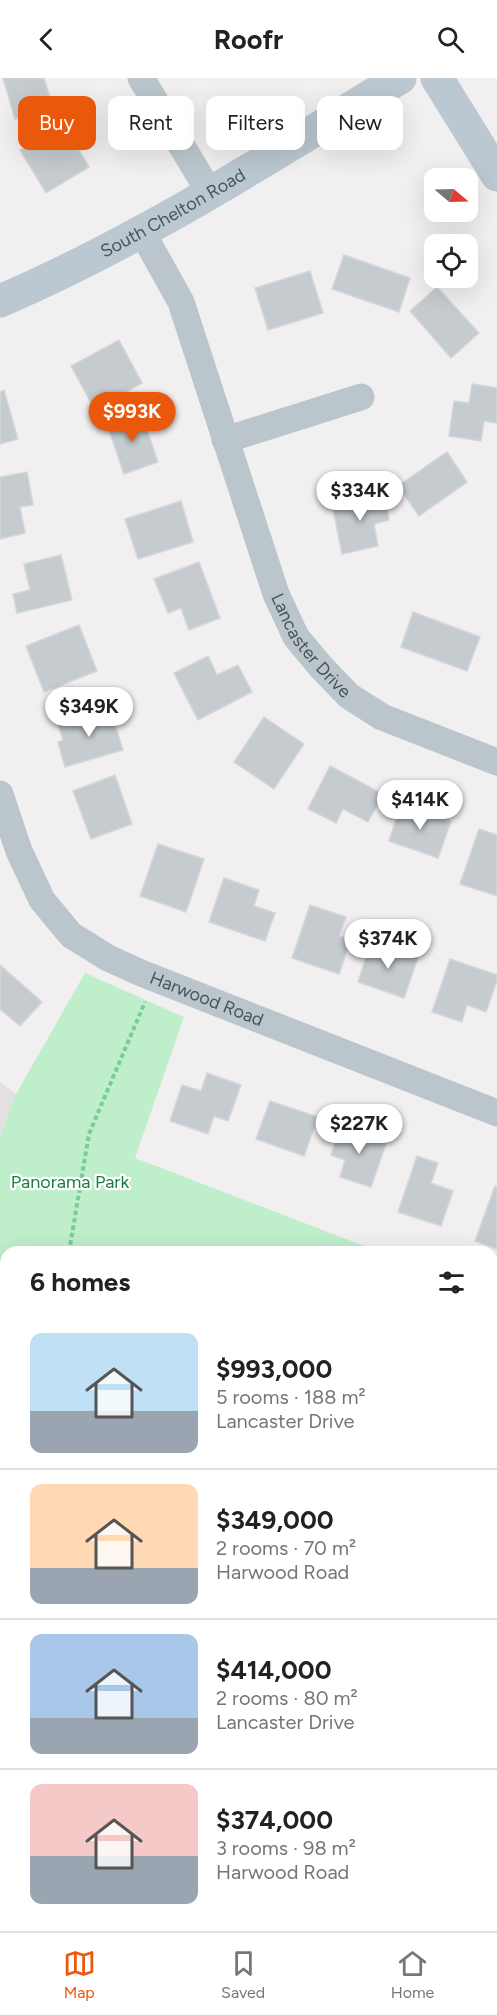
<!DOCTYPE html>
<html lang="en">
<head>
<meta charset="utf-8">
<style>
	body { margin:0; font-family:Figtree,sans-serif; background:#f2f2f2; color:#222; height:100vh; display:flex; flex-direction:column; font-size:22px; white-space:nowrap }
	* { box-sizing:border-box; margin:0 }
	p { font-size:20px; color:#767676 }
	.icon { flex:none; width:33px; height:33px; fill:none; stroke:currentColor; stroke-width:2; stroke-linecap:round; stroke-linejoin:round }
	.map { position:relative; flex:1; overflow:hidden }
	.panel { position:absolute; left:0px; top:1168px; width:498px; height:686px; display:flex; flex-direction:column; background:#fff; border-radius:18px 18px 0 0; box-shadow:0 6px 24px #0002 }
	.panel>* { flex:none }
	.banner { position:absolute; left:18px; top:18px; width:462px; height:54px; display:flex; gap:12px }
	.needle { width:39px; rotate:109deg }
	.buttons { position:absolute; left:424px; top:90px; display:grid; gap:12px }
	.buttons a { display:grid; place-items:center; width:54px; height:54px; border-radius:12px; background:#fff; box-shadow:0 6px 24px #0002; font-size:30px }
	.price { position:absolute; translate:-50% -51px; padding:0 14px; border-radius:21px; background:#fff; color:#222; font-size:20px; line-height:39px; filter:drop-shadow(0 2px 3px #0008) }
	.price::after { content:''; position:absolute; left:50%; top:36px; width:18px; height:14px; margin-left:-9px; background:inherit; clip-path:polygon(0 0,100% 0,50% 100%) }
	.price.selected { background:#ea580c; color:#fff }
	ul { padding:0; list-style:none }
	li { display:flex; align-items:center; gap:18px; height:150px; padding:0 30px }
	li+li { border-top:2px solid #e0e0e0 }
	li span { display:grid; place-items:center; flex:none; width:168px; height:120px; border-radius:12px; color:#555 }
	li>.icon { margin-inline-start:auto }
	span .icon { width:72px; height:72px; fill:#fffc; stroke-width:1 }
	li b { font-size:26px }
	h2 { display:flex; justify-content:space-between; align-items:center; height:72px; padding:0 30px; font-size:26px }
	.tag { padding:0 21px; border-radius:12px; background:#fff; box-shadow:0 6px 24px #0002; font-size:21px; line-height:54px }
	.tag.selected { background:#ea580c; color:#fff }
	header { display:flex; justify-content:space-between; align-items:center; height:78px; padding:0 30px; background:#fff; font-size:27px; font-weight:700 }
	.dock { display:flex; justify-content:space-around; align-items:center; height:84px; border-top:2px solid #e0e0e0; background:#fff; font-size:16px; color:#767676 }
	.dock a { display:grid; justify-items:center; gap:3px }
	.dock .selected { color:#ea580c }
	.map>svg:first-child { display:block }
	.education { fill:#e3e0e1 }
	.green { fill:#bfeecb }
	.building { fill:#c6cbcf; stroke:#d3d6db; stroke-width:1.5 }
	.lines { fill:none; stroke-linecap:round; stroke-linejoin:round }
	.path { stroke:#78cc98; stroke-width:4; stroke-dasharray:4.5 3; stroke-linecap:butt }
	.street { stroke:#bbc6cc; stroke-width:27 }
	.secondary { stroke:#bbc8d1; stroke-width:33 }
	.labels { text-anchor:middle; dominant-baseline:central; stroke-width:4.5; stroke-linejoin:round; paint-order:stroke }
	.street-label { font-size:18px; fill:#48555c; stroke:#fff }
	.park-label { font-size:18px; fill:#197d3f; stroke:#fff }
</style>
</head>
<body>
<header><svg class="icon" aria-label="back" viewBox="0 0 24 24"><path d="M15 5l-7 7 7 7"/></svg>Roofr<svg class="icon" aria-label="search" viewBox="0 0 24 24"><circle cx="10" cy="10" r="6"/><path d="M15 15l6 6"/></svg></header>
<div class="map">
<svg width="497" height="1853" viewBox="0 0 497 1853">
	<rect width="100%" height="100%" fill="#f2eff0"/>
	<!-- education -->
	<polygon class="education" points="0,1004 16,1016 0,1058"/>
	<!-- green -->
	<polygon class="green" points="85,895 184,939 135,1080 380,1174 6,1174 6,1848 492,1848 492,1468 497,1508 497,1853 0,1853 0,1058 16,1016"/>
	<!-- building -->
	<g class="building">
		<polygon points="3,0 44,0 53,30 15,41"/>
		<polygon points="63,45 89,89 46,115 20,72"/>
		<polygon points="344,177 410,200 399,234 332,211"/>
		<polygon points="310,193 323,235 268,252 255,210"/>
		<polygon points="437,209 479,255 451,280 410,233"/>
		<polygon points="119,262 142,305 95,332 71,288"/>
		<polygon points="472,306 497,310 497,345 484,343 481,363 449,358 454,323 469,325"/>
		<polygon points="4,312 18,361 0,366 0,314"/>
		<polygon points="141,334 158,384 124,396 107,346"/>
		<polygon points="447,374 467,404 419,438 398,408"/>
		<polygon points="27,394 33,427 20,429 25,455 0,461 0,399"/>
		<polygon points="385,416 389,442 374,446 378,468 342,476 332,426"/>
		<polygon points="181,423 193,464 138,481 125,441"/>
		<polygon points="61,477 72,522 17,535 13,516 30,512 24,486"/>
		<polygon points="199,484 220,540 189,552 181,530 168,535 154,501"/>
		<polygon points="413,534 480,559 467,593 401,569"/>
		<polygon points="79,547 97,593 44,614 26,568"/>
		<polygon points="208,578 217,597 238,587 252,614 198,642 174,595"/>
		<polygon points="110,631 123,672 65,689 58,664 63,662 58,647"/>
		<polygon points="264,639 304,666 274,711 234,684"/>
		<polygon points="330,688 383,716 368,744 343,731 336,745 308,731"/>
		<polygon points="115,697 132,746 91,761 73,713"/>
		<polygon points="401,726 451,743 438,780 389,763"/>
		<polygon points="479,751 497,757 497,818 460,806"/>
		<polygon points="158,766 204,781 186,834 140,818"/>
		<polygon points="224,800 259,812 254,828 275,835 265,863 209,844"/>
		<polygon points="310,827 346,839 339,858 351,862 339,896 292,880"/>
		<polygon points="371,864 418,880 404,920 358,904"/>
		<polygon points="450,881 497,897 497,903 486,934 467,927 462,944 432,934"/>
		<polygon points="0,887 42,924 20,948 0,931"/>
		<polygon points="207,995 241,1007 228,1043 214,1038 208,1056 170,1043 182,1007 201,1013"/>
		<polygon points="270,1023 318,1039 304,1078 256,1061"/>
		<polygon points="341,1047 387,1063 371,1109 340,1099 345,1082 331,1077"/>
		<polygon points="417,1078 438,1085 431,1105 453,1113 441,1148 398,1134"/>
		<polygon points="495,1108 497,1109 497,1171 475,1163"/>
		<polygon points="246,1848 271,1848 269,1853 244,1853"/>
	</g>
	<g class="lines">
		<!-- path -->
		<g class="path">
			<polyline points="69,1174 89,1056 145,924"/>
			<polyline points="0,1288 6,1283"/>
			<polyline points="0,1316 6,1311"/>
			<polyline points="0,1335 6,1332"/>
			<polyline points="0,1353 6,1348"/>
			<polyline points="0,1515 6,1510"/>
			<polyline points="6,1686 2,1700 6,1706"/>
			<polyline points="0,1740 6,1736"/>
			<polyline points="0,1772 6,1769"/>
			<polyline points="0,1795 6,1793"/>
			<polyline points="492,1809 497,1817"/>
			<polyline points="220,1848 223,1853"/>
			<polyline points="83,1853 85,1848"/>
		</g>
		<!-- street -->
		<g class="street">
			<polyline points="141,0 210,115"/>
			<path id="s1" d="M 142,154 L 181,224 L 276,516 L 296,559 L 321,589 L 349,618 L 382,639 L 497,684"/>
			<polyline points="225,362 361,319"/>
			<path id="s2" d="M 0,716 L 19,773 L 42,822 L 71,857 L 108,880 L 141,895 L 497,1035"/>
		</g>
		<!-- secondary -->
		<g class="secondary">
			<polyline points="437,0 497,97"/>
			<path id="s3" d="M 0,223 C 140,163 270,79 400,0"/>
		</g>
	</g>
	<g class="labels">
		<!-- street labels -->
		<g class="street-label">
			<text stroke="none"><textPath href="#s3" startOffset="194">South Chelton Road</textPath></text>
			<text stroke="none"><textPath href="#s1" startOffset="450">Lancaster Drive</textPath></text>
			<text stroke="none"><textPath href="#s2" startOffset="310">Harwood Road</textPath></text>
		</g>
		<!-- park labels -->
		<g class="park-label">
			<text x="70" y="1104">Panorama Park</text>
		</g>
	</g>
</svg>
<div class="buttons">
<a><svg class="needle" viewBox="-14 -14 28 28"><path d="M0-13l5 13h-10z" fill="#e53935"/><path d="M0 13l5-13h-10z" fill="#767676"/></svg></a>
<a><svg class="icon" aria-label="locate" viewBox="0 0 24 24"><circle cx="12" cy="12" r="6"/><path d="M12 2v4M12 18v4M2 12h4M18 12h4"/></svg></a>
</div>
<b class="price selected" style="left:132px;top:365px">$993K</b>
<b class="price" style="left:360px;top:444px">$334K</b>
<b class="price" style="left:89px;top:660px">$349K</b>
<b class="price" style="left:420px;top:753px">$414K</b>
<b class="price" style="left:388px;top:892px">$374K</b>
<b class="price" style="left:359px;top:1077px">$227K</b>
<div class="banner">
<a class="tag selected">Buy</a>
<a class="tag">Rent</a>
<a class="tag">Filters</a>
<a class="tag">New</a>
</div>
<section class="panel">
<h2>6 homes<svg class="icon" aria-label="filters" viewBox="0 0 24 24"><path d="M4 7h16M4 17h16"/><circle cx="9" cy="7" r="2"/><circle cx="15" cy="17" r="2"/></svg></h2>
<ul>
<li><span style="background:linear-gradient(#bfe0f5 65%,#9aa5b1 0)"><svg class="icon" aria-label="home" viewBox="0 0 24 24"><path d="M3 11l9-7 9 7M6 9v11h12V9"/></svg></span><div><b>$993,000</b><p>5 rooms · 188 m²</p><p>Lancaster Drive</p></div></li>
<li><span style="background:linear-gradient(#ffd9b3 70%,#9aa5b1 0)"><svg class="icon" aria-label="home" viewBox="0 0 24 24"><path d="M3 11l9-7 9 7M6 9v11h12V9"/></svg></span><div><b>$349,000</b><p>2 rooms · 70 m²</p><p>Harwood Road</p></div></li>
<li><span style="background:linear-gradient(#a9c7e8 70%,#9aa5b1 0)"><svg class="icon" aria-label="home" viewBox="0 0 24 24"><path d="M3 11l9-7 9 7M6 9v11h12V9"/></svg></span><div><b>$414,000</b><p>2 rooms · 80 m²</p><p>Lancaster Drive</p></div></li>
<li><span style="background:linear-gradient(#f6c9c9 60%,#9aa5b1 0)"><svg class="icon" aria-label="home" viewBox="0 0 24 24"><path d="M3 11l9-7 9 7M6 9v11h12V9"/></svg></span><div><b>$374,000</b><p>3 rooms · 98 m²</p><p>Harwood Road</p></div></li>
</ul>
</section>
</div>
<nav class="dock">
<a class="selected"><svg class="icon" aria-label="map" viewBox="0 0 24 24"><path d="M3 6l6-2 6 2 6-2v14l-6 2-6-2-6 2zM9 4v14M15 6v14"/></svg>Map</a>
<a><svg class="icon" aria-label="saved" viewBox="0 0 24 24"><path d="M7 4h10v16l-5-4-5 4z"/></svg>Saved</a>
<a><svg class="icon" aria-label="home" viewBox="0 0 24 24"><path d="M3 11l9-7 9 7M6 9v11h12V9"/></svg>Home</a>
</nav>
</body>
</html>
